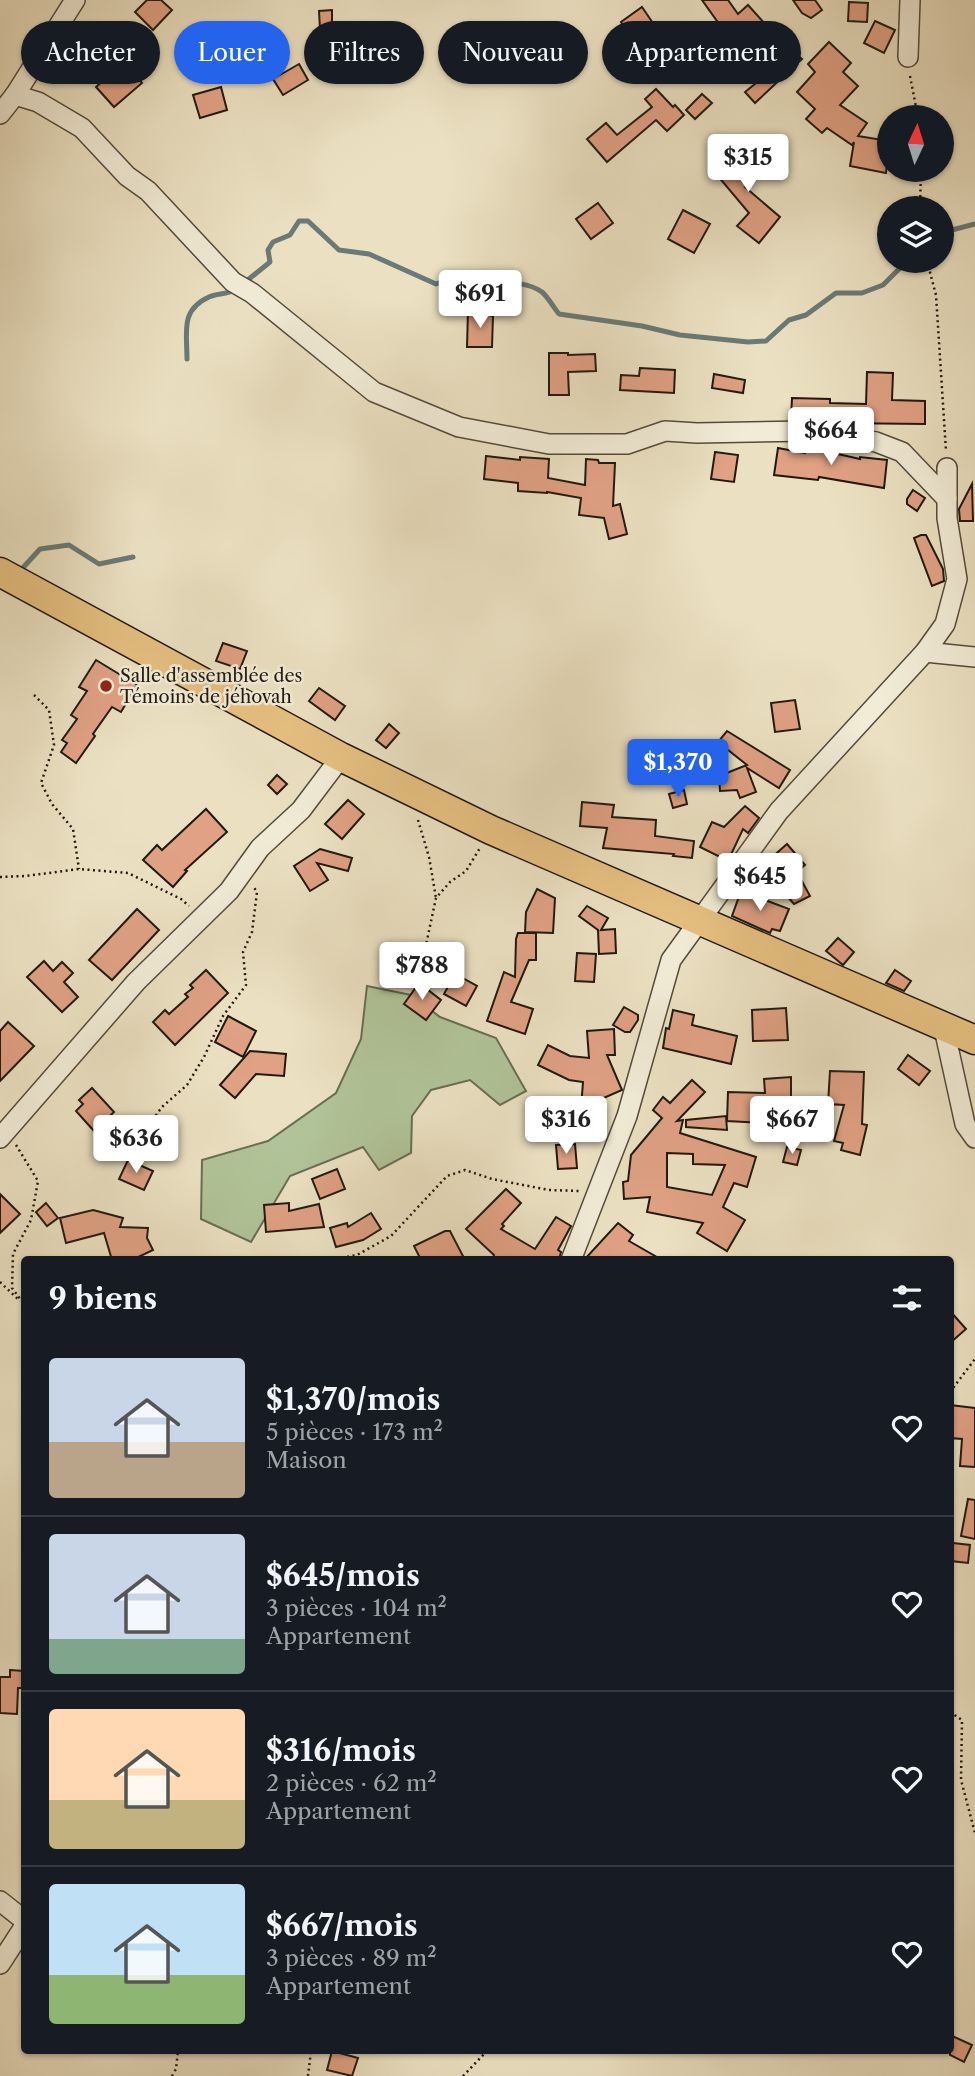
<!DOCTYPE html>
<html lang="fr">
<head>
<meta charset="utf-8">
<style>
	body { margin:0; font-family:"Libre Caslon Text",serif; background:#20242c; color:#f1f3f6; height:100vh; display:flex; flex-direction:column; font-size:26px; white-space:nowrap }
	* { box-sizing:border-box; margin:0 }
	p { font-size:23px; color:#9ea1a6 }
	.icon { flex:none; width:38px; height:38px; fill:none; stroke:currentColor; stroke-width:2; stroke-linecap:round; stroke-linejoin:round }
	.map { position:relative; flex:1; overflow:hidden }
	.details { position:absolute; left:21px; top:1256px; width:933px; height:798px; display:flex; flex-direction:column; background:#171b24; border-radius:7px; box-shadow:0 2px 5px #0004 }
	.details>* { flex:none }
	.top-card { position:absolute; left:21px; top:21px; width:934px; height:63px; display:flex; gap:14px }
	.needle { width:46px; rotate:4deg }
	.buttons { position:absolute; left:877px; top:105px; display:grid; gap:14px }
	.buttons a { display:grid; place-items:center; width:77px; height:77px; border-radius:50%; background:#171b24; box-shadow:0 2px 5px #0004; font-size:35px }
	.price { position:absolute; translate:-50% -60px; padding:0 16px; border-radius:7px; background:#fff; color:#222; font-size:23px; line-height:46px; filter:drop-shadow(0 2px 4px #0008) }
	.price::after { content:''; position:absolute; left:50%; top:42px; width:21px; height:16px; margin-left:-10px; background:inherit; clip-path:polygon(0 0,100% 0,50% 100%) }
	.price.on { background:#2563eb; color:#fff }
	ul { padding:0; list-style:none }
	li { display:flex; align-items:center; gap:21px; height:175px; padding:0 28px }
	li+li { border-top:2px solid #363941 }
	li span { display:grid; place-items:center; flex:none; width:196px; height:140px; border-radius:7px; color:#555 }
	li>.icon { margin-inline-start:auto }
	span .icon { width:84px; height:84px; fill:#fffc; stroke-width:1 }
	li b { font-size:30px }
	h2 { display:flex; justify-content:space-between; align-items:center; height:84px; padding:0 28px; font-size:30px }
	.tag { padding:0 24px; border-radius:32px; background:#171b24; box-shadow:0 2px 5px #0004; font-size:24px; line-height:63px }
	.tag.on { background:#2563eb; color:#fff }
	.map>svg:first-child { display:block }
	.green { fill:#b1c499; stroke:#696e54; stroke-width:2 }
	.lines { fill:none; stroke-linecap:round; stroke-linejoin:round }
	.stream { stroke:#6a7a77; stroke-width:5 }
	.building { fill:#e0a184; stroke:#211910; stroke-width:2; fill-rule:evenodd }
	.minor-casing { stroke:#544b3c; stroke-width:22 }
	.highway-casing { stroke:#211910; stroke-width:31 }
	.path { stroke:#211910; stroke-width:2.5; stroke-dasharray:2 3.5; stroke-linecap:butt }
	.minor { stroke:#f2ecd7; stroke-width:19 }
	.highway { stroke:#e6c081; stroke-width:28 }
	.poi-dot { fill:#8f2418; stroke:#f2ecd7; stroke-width:2.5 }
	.labels { text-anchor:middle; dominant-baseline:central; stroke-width:5; stroke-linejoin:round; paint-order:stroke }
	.poi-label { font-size:18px; fill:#211910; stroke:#f2ecd7; text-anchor:start }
</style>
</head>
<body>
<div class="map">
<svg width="975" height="2076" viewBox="0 0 975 2076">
	<rect width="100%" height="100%" fill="#ebe1c2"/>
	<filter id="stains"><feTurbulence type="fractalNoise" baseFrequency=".00286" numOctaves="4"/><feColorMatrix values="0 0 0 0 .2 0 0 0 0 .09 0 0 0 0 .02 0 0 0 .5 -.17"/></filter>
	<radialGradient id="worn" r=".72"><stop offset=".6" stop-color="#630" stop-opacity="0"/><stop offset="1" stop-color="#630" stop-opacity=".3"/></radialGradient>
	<!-- green -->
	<polygon class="green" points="367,986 411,995 440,1017 496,1038 526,1091 500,1105 470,1080 431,1090 412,1116 411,1153 379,1170 363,1147 290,1176 251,1242 201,1219 202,1160 268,1141 336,1093 361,1039"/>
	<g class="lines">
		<!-- stream -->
		<g class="stream">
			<polyline points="942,236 952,230 975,224"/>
			<path d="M 244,283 L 270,262 L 268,250 L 273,242 L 290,235 L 299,221 L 308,221 L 339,250 L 369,254 L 436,284 L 456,277 C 482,289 518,275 542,292 C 548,297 554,308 559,314 L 642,326 L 680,335 L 748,342 L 766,341 L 789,320 L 806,315 L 836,293 L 862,293 L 883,285 L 907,261"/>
			<path d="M 187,359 C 187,332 180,310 209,297 C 218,293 227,295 236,289"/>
			<polyline points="20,571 40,549 69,545 99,564 133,557"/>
		</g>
	</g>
	<!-- building -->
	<g class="building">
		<polygon points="147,0 161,0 172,10 153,30 135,12"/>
		<polygon points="702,0 728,0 738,14 748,5 766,25 750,39 741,30 721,51 707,37 719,24"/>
		<polygon points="793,0 815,0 822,10 811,18 802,13"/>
		<polygon points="849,2 868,3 867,22 848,21"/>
		<polygon points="642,7 657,29 636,44 621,22"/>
		<polygon points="332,10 332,28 320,29 319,11"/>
		<polygon points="875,21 895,30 884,53 864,43"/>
		<polygon points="829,42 851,63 843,72 858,86 840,105 867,123 858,136 889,141 886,173 850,166 854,142 852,145 827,128 822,133 806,119 815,109 797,92 815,72 808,64"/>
		<polygon points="788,47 802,59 755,103 745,92 761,79"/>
		<polygon points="124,62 142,83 114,107 96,87"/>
		<polygon points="299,64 308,80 283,95 273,79"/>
		<polygon points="221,87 227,110 200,118 193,95"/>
		<polygon points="656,89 673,107 675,105 684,115 667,131 656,120 607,162 587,139 606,123 617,135 652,107 645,99"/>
		<polygon points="702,94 712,103 695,119 686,110"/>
		<polygon points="749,145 764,159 745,180 749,184 745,187 780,217 759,243 737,226 749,213 712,169 717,164 725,170"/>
		<polygon points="598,203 613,223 591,239 576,219"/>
		<polygon points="683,210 710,224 694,253 668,239"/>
		<polygon points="468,310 493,316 492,347 467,347"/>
		<polygon points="549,353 568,353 568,355 595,354 596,371 568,372 569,395 549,395"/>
		<polygon points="640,368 675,370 674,393 620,390 621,375 639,376"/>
		<polygon points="867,372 893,373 892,400 925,401 925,424 834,423 810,419 791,419 792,398 830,399 830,403 866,404"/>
		<polygon points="714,374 745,380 743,393 712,388"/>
		<polygon points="778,448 805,453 806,449 820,450 860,459 860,457 887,460 884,488 819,477 818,480 774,475"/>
		<polygon points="715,452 738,455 734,482 711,479"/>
		<polygon points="486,456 520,460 520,457 549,459 548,478 585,485 586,459 598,460 599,463 615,463 613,506 620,504 627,534 609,539 604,518 579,515 581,498 547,492 547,493 518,491 518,483 484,479"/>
		<polygon points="972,484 973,521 960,521 959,509"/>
		<polygon points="913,490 925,498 917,511 907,504 907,499"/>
		<polygon points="921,535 926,535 943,569 944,581 932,586 914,538"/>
		<polygon points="223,643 247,651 240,669 216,661"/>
		<polygon points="96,660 137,685 121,712 112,707 93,734 95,736 76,763 61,752 67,743 62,740 77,719 71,715 87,691 79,687"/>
		<polygon points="319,688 345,706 335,720 309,701"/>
		<polygon points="795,700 800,729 775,732 771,703"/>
		<polygon points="389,724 399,733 386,748 376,740"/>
		<polygon points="727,731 790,770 779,788 747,768 756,792 740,798 737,790 720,791 719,776 747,765 718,742"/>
		<polygon points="277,775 287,784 277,794 268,785"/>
		<polygon points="684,790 687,804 673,808 669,794"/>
		<polygon points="348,800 364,814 342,839 325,824"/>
		<polygon points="582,802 614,805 612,817 656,820 655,836 694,841 692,858 673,856 674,854 603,848 607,828 580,826"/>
		<polygon points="745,806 759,818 748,833 743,829 728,861 700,847 712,822 724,827"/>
		<polygon points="206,809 227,832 185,870 187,871 173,887 143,860 157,845 162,850"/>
		<polygon points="787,844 805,865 797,872 810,896 794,904 761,867"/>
		<polygon points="320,849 352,858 348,871 317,863 328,880 310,891 294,866"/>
		<polygon points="537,889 555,898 553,933 525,932 526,912"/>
		<polygon points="741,891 789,909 780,931 772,929 770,933 732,916"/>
		<polygon points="587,906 608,918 601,930 615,929 616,953 599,954 598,930 579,916"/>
		<polygon points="137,909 159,930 112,980 89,960"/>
		<polygon points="518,933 536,933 536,960 529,960 511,1002 533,1009 525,1034 487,1021 504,972 515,977 516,939"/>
		<polygon points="838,938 854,952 843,965 826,951"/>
		<polygon points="577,953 596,954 594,982 575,981"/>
		<polygon points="44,961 53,971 62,962 73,973 64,982 78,997 62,1012 27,977"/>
		<polygon points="206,970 228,993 175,1045 153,1022 165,1010 169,1014 188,997 185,994 193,988 190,985"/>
		<polygon points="895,970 911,981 904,991 886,983"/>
		<polygon points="459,976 477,986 466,1006 444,994 451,981 455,983"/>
		<polygon points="419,983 441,1000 426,1020 404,1004"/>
		<polygon points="624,1007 638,1015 638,1020 630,1032 625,1032 613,1025"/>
		<polygon points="786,1008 788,1040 753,1041 752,1010"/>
		<polygon points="673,1010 694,1015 692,1025 737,1036 731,1064 663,1048 666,1028 669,1029"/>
		<polygon points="228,1016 256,1031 243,1057 215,1042"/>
		<polygon points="8,1022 34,1046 0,1081 0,1031"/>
		<polygon points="614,1029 615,1055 607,1055 622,1090 581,1108 583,1082 569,1080 538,1065 548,1045 570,1056 589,1058 587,1031"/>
		<polygon points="250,1051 286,1054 284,1076 256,1074 235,1098 220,1085"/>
		<polygon points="908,1055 930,1071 919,1085 898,1069"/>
		<polygon points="830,1071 864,1072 862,1124 867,1125 860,1155 841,1150 843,1143 834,1141 844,1105 828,1104"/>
		<polygon points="791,1077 791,1136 765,1134 766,1123 727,1121 728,1092 765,1093 764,1079"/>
		<path d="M 692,1080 L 705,1092 L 677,1121 L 683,1120 L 680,1133 L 756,1157 L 747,1187 L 734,1183 L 723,1207 L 745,1220 L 727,1251 L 697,1233 L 703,1223 L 647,1212 L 650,1197 L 624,1199 L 623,1182 L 628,1181 L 631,1155 L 662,1118 L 653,1110 L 663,1097 L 670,1103 ZM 667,1153 L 693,1154 L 693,1164 L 725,1165 L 712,1195 L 667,1187 Z"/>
		<polygon points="92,1088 114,1112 94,1131 76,1111 83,1104 79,1100"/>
		<polygon points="726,1116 727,1130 686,1127 686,1120"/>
		<polygon points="575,1144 577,1168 558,1169 556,1145"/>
		<polygon points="787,1147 801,1150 797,1165 783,1162"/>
		<polygon points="128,1160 153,1171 144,1190 119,1179"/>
		<polygon points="337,1169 345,1189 320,1199 312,1179"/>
		<polygon points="506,1189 521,1203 502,1224 504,1226 501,1229 535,1249 556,1217 571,1226 558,1250 561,1252 559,1260 492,1260 494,1255 466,1229"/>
		<polygon points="0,1194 20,1214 0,1233"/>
		<polygon points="46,1203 58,1218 47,1226 36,1212"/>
		<polygon points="289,1203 289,1211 319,1204 324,1227 266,1232 264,1205"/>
		<polygon points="93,1210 123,1218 120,1227 148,1228 147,1238 153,1250 132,1260 112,1260 104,1233 66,1243 60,1218"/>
		<polygon points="371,1213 381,1229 363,1240 336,1247 330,1228 347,1223 348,1227"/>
		<polygon points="618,1223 633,1235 629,1241 662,1260 584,1260"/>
		<polygon points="445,1231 450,1231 465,1260 421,1260 414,1246"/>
		<polygon points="950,1311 966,1329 950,1343"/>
		<polygon points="950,1405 975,1408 975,1467 960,1466 962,1439 950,1438"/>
		<polygon points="968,1499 975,1500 975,1539 961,1536"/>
		<polygon points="953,1543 970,1545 968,1563 951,1561"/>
		<polygon points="10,1670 24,1671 24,1688 18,1688 17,1714 0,1713 0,1677 10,1677"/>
		<polygon points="950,2035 972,2045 964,2062 950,2055"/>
		<polygon points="332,2051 358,2058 352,2076 327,2070"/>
	</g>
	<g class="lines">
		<defs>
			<g id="minor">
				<polyline points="908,57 910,0"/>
				<polyline points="15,95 38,102 82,128 127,176 148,191 233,282 252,293 374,392 459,427 549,444 627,444 665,431 697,433 808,431 876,442 902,452 947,499"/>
				<polyline points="0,114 15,95 75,0"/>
				<polyline points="925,652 975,657"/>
				<polyline points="943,1024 965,1124 975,1138"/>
				<polyline points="0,1138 136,982 229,891 260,848 301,810 341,757"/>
				<polyline points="571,1260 627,1116 671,960 779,811 925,652 945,624 957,579 947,518 947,468"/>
				<polyline points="0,1901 24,1920"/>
				<polyline points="0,1964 24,1927"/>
			</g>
			<polyline id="highway" points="0,572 341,757 491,830 975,1040"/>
		</defs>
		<!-- minor casing -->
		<use href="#minor" class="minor-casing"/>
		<!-- highway casing -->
		<use href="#highway" class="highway-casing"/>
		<!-- path -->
		<g class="path">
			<polyline points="910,76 918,117"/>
			<polyline points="920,208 921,170"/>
			<polyline points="927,261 936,295 946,451"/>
			<polyline points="34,695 49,710 54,745 41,783 52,804 73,829 79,869"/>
			<polyline points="418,820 429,857 436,898"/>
			<polyline points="0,877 26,876 79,869 128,873 181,899 189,906"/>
			<polyline points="423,959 436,898 450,882 466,871 480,848"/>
			<polyline points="146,1129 162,1107 187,1085 204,1057 223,1016 246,985 243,952 252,932 257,892 253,886"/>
			<polyline points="16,1145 38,1181 31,1220 13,1254 12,1288 24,1304"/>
			<polyline points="331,1260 357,1255 391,1236 447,1176 465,1170 492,1179 549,1190 580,1191"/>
			<polyline points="0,1282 20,1301"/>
			<polyline points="950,1392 975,1359"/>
			<polyline points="950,1712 962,1720 961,1780 975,1833"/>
			<polyline points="172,2076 176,2069 178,2051"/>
			<polyline points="308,2076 311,2051"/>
			<polyline points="463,2076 487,2051"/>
		</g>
		<!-- minor -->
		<use href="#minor" class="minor"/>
		<!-- highway -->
		<use href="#highway" class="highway"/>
	</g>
	<!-- markers -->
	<circle class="poi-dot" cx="106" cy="686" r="7"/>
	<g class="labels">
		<!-- poi labels -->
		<g class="poi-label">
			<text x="120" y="676">Salle d'assemblée des<tspan x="120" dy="21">Témoins de jéhovah</tspan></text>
		</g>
	</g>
	<rect width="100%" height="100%" filter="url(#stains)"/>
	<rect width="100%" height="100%" fill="url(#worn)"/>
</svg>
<div class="buttons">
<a><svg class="needle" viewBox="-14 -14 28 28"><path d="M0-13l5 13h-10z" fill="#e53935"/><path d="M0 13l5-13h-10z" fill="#9ea1a6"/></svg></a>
<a><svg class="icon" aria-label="layers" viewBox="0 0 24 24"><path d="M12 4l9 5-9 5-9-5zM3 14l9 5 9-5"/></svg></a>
</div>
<b class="price" style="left:748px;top:194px">$315</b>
<b class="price" style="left:480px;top:330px">$691</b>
<b class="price" style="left:831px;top:467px">$664</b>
<b class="price on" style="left:678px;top:799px">$1,370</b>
<b class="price" style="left:760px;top:913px">$645</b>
<b class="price" style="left:422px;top:1002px">$788</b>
<b class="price" style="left:566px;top:1156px">$316</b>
<b class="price" style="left:792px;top:1156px">$667</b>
<b class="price" style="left:136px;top:1175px">$636</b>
<div class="top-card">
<a class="tag">Acheter</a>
<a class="tag on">Louer</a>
<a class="tag">Filtres</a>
<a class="tag">Nouveau</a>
<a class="tag">Appartement</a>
</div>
<section class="details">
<h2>9 biens<svg class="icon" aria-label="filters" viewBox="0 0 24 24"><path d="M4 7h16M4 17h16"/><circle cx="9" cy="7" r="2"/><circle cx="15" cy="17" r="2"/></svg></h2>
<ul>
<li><span style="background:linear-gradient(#c9d6e8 60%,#b9a48a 0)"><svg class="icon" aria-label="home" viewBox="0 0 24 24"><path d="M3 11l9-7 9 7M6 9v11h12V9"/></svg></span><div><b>$1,370/mois</b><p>5 pièces · 173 m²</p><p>Maison</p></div><svg class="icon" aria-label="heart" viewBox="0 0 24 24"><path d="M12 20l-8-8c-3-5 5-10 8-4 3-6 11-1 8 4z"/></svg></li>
<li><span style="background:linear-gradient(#c9d6e8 75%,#7fa58c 0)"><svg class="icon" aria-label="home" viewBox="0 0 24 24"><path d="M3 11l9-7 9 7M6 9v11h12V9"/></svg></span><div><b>$645/mois</b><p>3 pièces · 104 m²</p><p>Appartement</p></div><svg class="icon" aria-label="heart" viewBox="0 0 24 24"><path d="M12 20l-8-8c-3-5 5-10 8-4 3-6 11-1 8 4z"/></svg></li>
<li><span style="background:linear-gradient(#ffd9b3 65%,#c2b280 0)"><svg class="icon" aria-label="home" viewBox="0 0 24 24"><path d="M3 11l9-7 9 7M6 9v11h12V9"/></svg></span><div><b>$316/mois</b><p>2 pièces · 62 m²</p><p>Appartement</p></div><svg class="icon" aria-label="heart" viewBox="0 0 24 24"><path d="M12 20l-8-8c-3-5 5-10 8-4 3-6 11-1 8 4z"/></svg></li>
<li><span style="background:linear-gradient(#bfe0f5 65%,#8fb573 0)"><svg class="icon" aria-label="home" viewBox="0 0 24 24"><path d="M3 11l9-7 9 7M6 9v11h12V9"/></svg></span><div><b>$667/mois</b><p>3 pièces · 89 m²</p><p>Appartement</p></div><svg class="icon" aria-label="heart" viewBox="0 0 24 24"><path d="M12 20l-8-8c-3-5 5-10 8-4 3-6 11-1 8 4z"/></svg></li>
</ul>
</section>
</div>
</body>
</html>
